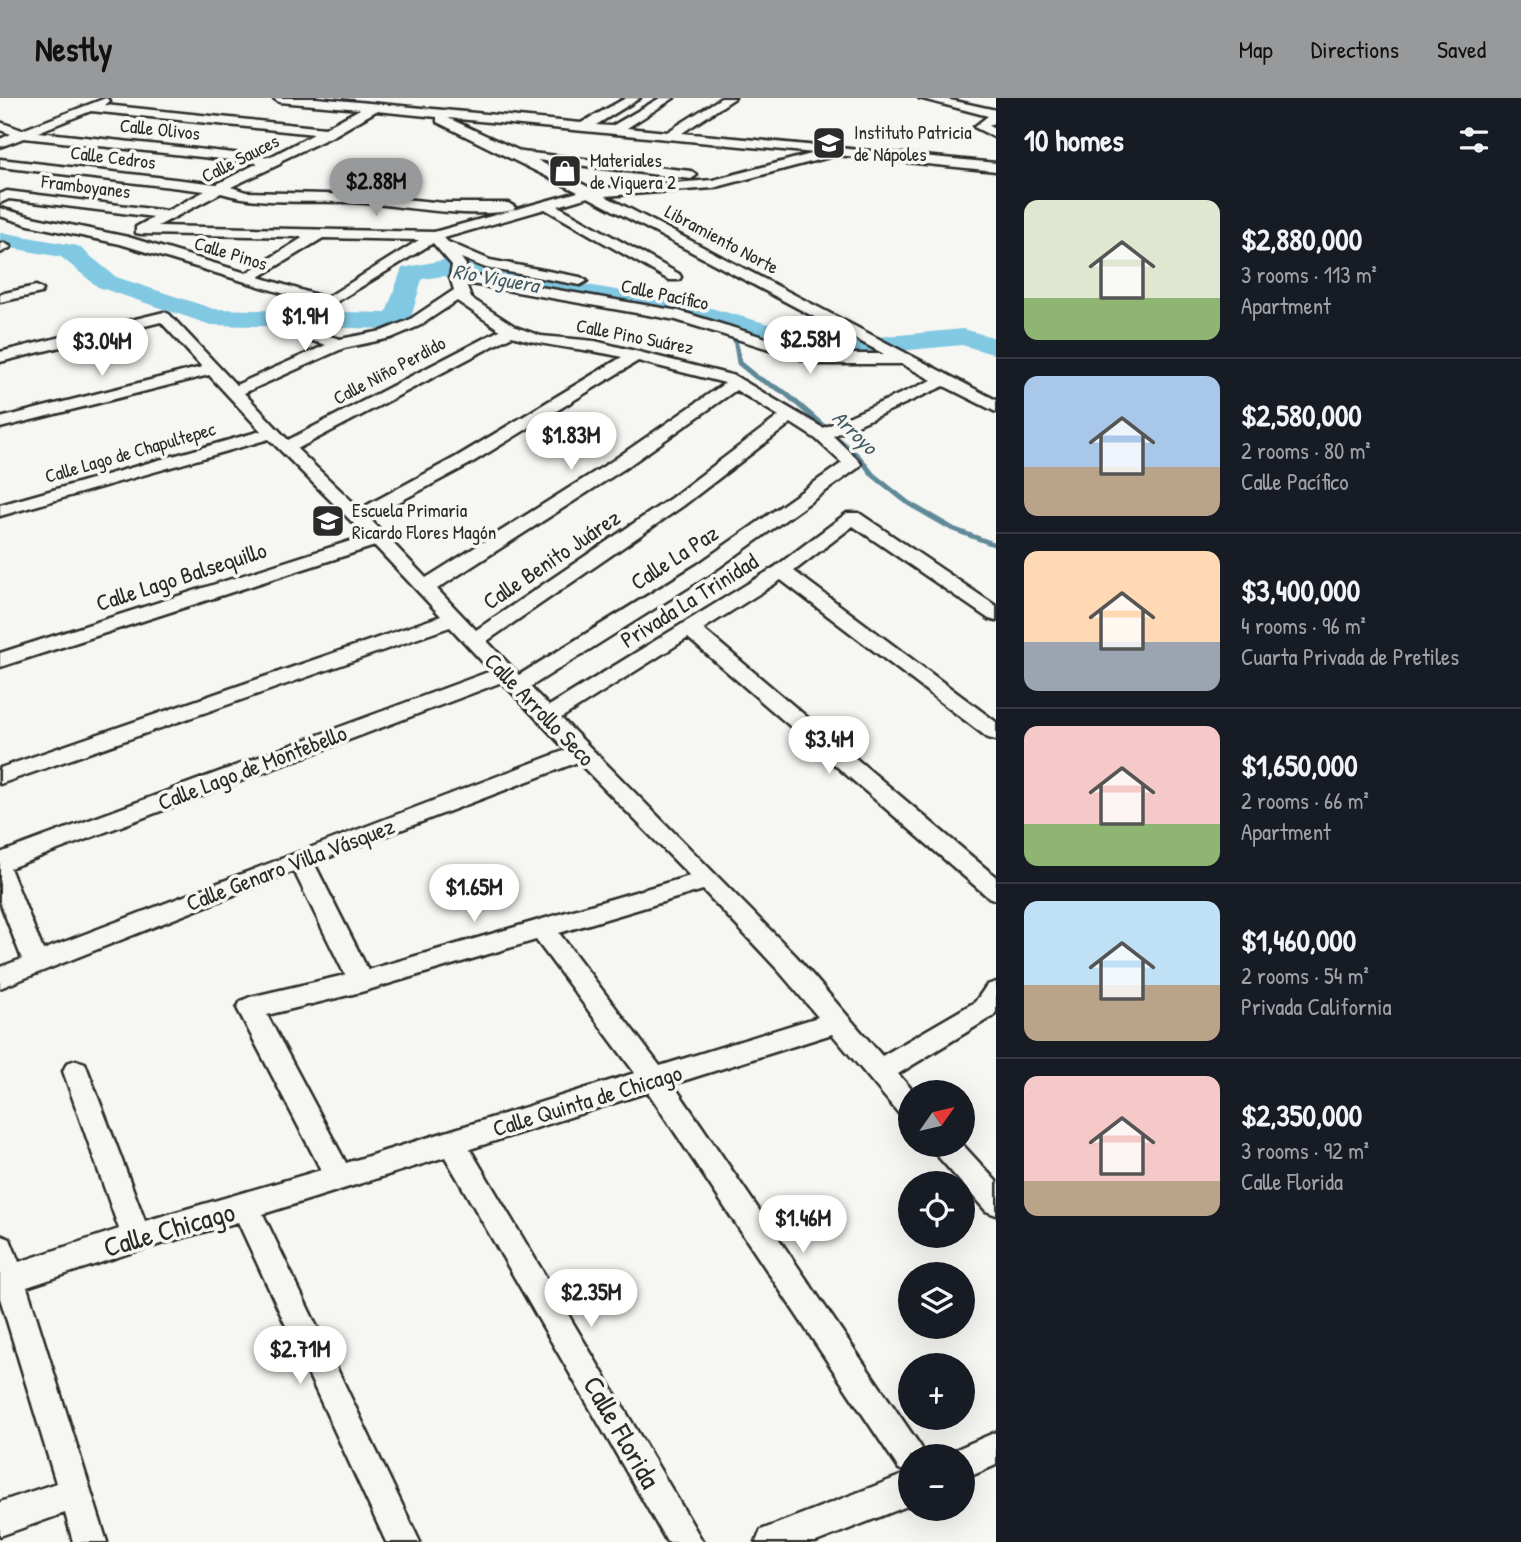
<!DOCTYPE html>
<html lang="en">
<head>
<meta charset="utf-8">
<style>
	body { margin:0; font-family:"Patrick Hand",sans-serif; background:#242831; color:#f1f3f6; height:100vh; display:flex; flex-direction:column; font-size:26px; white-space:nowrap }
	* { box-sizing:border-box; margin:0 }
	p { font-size:23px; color:#9ea1a6 }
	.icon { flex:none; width:38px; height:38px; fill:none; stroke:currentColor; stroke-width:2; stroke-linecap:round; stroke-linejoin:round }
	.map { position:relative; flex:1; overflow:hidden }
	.details { display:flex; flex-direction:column; background:#171b24; width:525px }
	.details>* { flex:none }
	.needle { width:46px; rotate:56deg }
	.tools { position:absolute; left:898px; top:982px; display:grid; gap:14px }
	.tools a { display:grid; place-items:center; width:77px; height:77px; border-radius:50%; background:#171b24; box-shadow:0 7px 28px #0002; font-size:35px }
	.price { position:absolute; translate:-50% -60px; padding:0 16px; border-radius:24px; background:#fff; color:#222; font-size:23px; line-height:46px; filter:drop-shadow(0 2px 4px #0008) }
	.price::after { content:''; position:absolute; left:50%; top:42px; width:21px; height:16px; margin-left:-10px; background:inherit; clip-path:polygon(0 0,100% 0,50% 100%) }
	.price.active { background:#98999b; color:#111 }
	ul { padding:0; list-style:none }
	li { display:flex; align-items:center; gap:21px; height:175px; padding:0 28px }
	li+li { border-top:2px solid #363941 }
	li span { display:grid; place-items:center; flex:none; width:196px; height:140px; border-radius:14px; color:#555 }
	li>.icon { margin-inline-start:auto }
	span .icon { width:84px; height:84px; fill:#fffc; stroke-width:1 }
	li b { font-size:30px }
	h2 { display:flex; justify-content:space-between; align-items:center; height:84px; padding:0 28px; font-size:30px }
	header { display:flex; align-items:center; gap:42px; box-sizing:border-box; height:98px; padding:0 35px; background:#98999b; color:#111 }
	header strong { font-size:33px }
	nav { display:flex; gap:38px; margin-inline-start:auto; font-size:24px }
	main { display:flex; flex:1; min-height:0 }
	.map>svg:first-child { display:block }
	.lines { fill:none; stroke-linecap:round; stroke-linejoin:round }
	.stream-far1 { stroke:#5f8999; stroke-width:4.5 }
	.stream { stroke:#5f8999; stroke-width:5 }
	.river { fill:#81c8e2; fill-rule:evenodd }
	.minor-casing { stroke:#2b2b2b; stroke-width:5 }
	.minor { fill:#f6f6f2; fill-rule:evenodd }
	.labels { text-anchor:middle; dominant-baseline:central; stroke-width:7; stroke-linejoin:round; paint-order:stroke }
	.far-street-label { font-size:19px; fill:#2b2b2b; stroke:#f6f6f2 }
	.far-poi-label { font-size:19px; fill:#2b2b2b; stroke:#f6f6f2; text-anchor:start }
	.far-water-label { font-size:21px; font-style:italic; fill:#455a62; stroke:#f6f6f2 }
	.street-label { font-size:23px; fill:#2b2b2b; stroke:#f6f6f2 }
	.near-street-label { font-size:28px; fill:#2b2b2b; stroke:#f6f6f2 }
</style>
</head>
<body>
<header>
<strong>Nestly</strong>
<nav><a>Map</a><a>Directions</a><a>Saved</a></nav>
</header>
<main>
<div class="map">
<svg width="996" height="1444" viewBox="0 0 996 1444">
	<rect width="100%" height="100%" fill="#f6f6f2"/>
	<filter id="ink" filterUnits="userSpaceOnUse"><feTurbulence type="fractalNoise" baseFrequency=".0143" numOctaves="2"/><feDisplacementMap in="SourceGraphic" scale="14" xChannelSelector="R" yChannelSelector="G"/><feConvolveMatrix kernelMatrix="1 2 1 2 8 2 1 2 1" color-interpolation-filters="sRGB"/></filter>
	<g filter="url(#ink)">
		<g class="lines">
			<!-- stream-far1 -->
			<polyline class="stream-far1" points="720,233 726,223"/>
			<!-- stream -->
			<polyline class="stream" points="720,232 735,241 739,265 756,279 784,294 859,359 873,377 908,405 953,431 996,447"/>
			<!-- river -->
			<polygon class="river" points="0,134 78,148 116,179 214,211 386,215 402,170 444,162 696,206 819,240 857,241 963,231 996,240 996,257 962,247 857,257 818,256 693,221 444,178 422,181 410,223 406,229 397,231 211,227 98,189 61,159 0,148"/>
			<defs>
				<g id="minor">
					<path d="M 106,0 L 110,3 L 105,7 L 325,30 L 360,11 L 279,4 L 273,0 L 316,0 L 581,25 L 626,0 L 640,0 L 596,27 L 612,28 L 660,0 L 674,0 L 627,30 L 667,34 L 721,0 L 735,0 L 682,35 L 996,65 L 996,73 L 837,57 L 713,90 L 605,98 L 996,302 L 996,314 L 944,288 L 833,338 L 858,362 L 861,366 L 858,370 L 711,475 L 530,589 L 549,608 L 775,469 L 847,415 L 859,415 L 996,508 L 996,523 L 989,521 L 853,428 L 794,473 L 996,624 L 996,642 L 988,640 L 781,482 L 703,531 L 996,779 L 996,802 L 988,799 L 688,540 L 561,620 L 796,858 L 882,958 L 975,904 L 987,887 L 996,884 L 996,914 L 993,918 L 898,976 L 914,994 L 910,994 L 910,1021 L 900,1017 L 832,936 L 673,986 L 921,1349 L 925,1358 L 910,1358 L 910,1407 L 816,1444 L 756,1444 L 761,1432 L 908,1375 L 899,1371 L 648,994 L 470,1051 L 703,1444 L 667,1444 L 445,1059 L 263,1116 L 420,1444 L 386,1444 L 238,1124 L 136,1153 L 27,1189 L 107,1444 L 73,1444 L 65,1415 L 0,1438 L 0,1404 L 56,1385 L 0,1200 L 0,1137 L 10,1141 L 19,1164 L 119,1131 L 63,973 L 67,965 L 76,962 L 85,965 L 145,1123 L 321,1072 L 237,910 L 241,903 L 250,899 L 345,877 L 294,773 L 0,890 L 0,869 L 22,861 L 0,804 L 0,755 L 491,573 L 450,529 L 0,686 L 0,670 L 441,518 L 375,448 L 0,569 L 0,555 L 366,438 L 269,341 L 0,418 L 0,407 L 261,333 L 209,277 L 0,330 L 0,320 L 202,269 L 161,224 L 0,264 L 0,254 L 164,214 L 169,216 L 236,287 L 326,247 L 276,232 L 273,229 L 276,226 L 281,224 L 340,241 L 382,233 L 409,222 L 454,192 L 450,179 L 452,167 L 433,145 L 328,209 L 120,146 L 29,127 L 0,118 L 0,110 L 32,119 L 128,139 L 246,175 L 304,139 L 141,136 L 136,135 L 136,129 L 154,119 L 9,101 L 0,105 L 0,96 L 7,93 L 167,113 L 205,93 L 0,69 L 0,61 L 217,86 L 258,65 L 24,40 L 0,49 L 0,41 L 11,36 L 0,32 L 0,24 L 22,32 ZM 91,13 L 314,36 L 270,59 L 38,34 ZM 376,13 L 437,19 L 437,24 L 578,94 L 434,134 L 158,128 L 221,95 C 267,109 318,101 366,105 C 408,109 473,121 513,112 L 515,109 L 508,105 L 444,105 L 364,97 L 246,94 L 231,89 L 280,66 L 282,62 L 335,37 ZM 448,20 L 815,55 L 713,82 L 592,91 L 537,62 L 691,81 L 697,77 L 691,73 L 522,54 ZM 588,99 L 884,256 L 818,256 L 679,213 L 465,176 L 466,167 L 461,160 L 486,170 L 580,187 L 587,183 L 580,179 L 490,162 L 448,144 L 444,140 L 545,111 L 669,182 L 679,182 L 681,179 L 679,176 L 558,108 ZM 323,140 L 419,142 L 326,200 L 259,179 ZM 466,185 L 676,222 L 817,266 L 902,266 L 932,282 L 823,330 L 735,278 L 595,243 L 541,238 L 516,229 L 471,200 ZM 457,203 L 500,232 L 288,342 L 244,295 L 344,250 L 391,240 L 419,228 ZM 512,238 C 548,250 586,250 622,259 L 456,359 L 360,411 L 297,351 ZM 638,263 L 725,285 L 612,363 L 426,480 L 369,420 L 468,367 ZM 736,292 L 779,318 L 671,400 L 476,532 L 437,491 L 624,371 ZM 791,325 L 816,341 L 842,365 L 697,467 L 519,577 L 487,543 L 683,408 ZM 502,584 L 566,652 L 43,852 L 10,770 ZM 578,664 L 690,778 L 368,872 L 314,765 ZM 703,792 L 778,872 L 818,919 L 660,968 L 559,835 ZM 536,842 L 635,975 L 346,1065 L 267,917 L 361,894 Z"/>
					<polygon points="919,0 941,0 996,12 996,23 989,28 996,32 996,40 974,29 988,18"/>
					<polygon points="4,145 11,149 0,155 0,146"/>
					<polygon points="36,188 43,192 41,195 0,204 0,196"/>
					<polygon points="931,1046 962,1046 996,1083 996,1117 986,1113 935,1055"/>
					<polygon points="996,1334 996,1367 962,1382 962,1358 949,1358 950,1354"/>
				</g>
			</defs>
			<!-- minor casing -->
			<use href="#minor" class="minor-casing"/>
			<!-- minor -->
			<use href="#minor" class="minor"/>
		</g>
	</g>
	<!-- icons -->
	<defs>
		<symbol id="school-square" viewBox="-11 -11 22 22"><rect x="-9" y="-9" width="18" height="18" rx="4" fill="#2b2b2b" stroke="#f6f6f2"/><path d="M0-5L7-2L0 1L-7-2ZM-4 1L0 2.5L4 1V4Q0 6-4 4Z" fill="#fff"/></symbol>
		<symbol id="shop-square" viewBox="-11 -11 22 22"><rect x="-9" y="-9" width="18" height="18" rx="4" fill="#2b2b2b" stroke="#f6f6f2"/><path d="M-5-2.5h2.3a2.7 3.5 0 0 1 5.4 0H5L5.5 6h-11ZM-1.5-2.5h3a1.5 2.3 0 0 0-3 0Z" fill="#fff"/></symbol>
	</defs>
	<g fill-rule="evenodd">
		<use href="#school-square" x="810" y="26" width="38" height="38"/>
		<use href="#shop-square" x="546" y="54" width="38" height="38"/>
		<use href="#school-square" x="309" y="404" width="38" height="38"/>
	</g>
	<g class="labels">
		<!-- far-street labels -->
		<g class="far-street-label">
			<text transform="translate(160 31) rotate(6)">Calle Olivos</text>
			<text transform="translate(113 59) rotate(7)">Calle Cedros</text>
			<text transform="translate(240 60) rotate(-27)">Calle Sauces</text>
			<text transform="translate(86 88) rotate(7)">Framboyanes</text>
			<text transform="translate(722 141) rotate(28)">Libramiento Norte</text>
			<text transform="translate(231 155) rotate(17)">Calle Pinos</text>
			<text transform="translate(665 196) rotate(12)">Calle Pacífico</text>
			<text transform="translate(635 238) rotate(11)">Calle Pino Suárez</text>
			<text transform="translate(389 272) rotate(-28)">Calle Niño Perdido</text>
			<text transform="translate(130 354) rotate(-16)">Calle Lago de Chapultepec</text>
		</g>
		<!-- far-poi labels -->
		<g class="far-poi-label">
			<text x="854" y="34">Instituto Patricia<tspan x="854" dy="22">de Nápoles</tspan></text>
			<text x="590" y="62">Materiales<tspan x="590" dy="22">de Viguera 2</tspan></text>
			<text x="352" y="412">Escuela Primaria<tspan x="352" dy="22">Ricardo Flores Magón</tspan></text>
		</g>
		<!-- far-water labels -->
		<g class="far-water-label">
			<text transform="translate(496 180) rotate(10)">Río Viguera</text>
			<text transform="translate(855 334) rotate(44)">Arroyo</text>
		</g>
		<!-- street labels -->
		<g class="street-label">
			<text transform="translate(674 459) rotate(-33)">Calle La Paz</text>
			<text transform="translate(551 461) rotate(-34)">Calle Benito Juárez</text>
			<text transform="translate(181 478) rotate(-18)">Calle Lago Balsequillo</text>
			<text transform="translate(689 502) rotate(-32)">Privada La Trinidad</text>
			<text transform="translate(540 611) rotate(46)">Calle Arrollo Seco</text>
			<text transform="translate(252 669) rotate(-21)">Calle Lago de Montebello</text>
			<text transform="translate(290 766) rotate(-21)">Calle Genaro Villa Vásquez</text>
			<text transform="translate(587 1002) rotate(-17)">Calle Quinta de Chicago</text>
		</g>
		<!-- near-street labels -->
		<g class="near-street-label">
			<text transform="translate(169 1131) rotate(-16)">Calle Chicago</text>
			<text transform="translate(622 1334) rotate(60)">Calle Florida</text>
		</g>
	</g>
</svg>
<div class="tools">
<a><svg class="needle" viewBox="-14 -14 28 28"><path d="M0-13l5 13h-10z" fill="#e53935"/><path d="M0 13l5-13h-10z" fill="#9ea1a6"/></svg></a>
<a><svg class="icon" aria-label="locate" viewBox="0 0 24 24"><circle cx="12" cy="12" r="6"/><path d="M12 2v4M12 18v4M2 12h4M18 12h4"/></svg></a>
<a><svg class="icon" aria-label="layers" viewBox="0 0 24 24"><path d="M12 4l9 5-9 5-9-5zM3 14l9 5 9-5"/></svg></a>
<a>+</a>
<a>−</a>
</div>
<b class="price active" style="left:376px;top:120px">$2.88M</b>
<b class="price" style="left:305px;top:255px">$1.9M</b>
<b class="price" style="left:810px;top:278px">$2.58M</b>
<b class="price" style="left:102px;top:280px">$3.04M</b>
<b class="price" style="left:571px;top:374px">$1.83M</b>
<b class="price" style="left:829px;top:678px">$3.4M</b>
<b class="price" style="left:474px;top:826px">$1.65M</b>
<b class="price" style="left:803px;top:1157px">$1.46M</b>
<b class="price" style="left:591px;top:1231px">$2.35M</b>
<b class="price" style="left:300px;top:1288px">$2.71M</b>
</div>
<section class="details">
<h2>10 homes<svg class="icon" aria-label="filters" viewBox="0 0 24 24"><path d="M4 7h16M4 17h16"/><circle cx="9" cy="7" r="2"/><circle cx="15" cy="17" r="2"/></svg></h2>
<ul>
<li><span style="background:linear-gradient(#dfe7d0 70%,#8fb573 0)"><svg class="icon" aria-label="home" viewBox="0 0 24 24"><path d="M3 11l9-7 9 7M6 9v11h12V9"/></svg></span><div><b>$2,880,000</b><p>3 rooms · 113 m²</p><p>Apartment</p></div></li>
<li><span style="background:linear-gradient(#a9c7e8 65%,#b9a48a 0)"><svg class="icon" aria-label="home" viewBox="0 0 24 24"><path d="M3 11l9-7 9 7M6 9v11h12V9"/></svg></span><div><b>$2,580,000</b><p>2 rooms · 80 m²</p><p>Calle Pacífico</p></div></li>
<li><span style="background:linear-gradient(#ffd9b3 65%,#9aa5b1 0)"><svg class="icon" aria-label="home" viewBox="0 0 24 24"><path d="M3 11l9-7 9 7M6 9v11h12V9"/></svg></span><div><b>$3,400,000</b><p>4 rooms · 96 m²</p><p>Cuarta Privada de Pretiles</p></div></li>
<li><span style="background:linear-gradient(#f6c9c9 70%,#8fb573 0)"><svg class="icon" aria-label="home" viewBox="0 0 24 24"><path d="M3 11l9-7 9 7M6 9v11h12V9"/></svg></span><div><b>$1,650,000</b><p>2 rooms · 66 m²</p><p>Apartment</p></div></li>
<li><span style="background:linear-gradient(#bfe0f5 60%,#b9a48a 0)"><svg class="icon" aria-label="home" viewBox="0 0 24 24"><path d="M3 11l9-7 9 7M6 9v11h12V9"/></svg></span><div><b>$1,460,000</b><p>2 rooms · 54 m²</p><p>Privada California</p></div></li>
<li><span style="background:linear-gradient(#f6c9c9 75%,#b9a48a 0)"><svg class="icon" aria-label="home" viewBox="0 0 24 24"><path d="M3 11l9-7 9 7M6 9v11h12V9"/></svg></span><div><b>$2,350,000</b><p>3 rooms · 92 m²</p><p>Calle Florida</p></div></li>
</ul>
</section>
</main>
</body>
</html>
